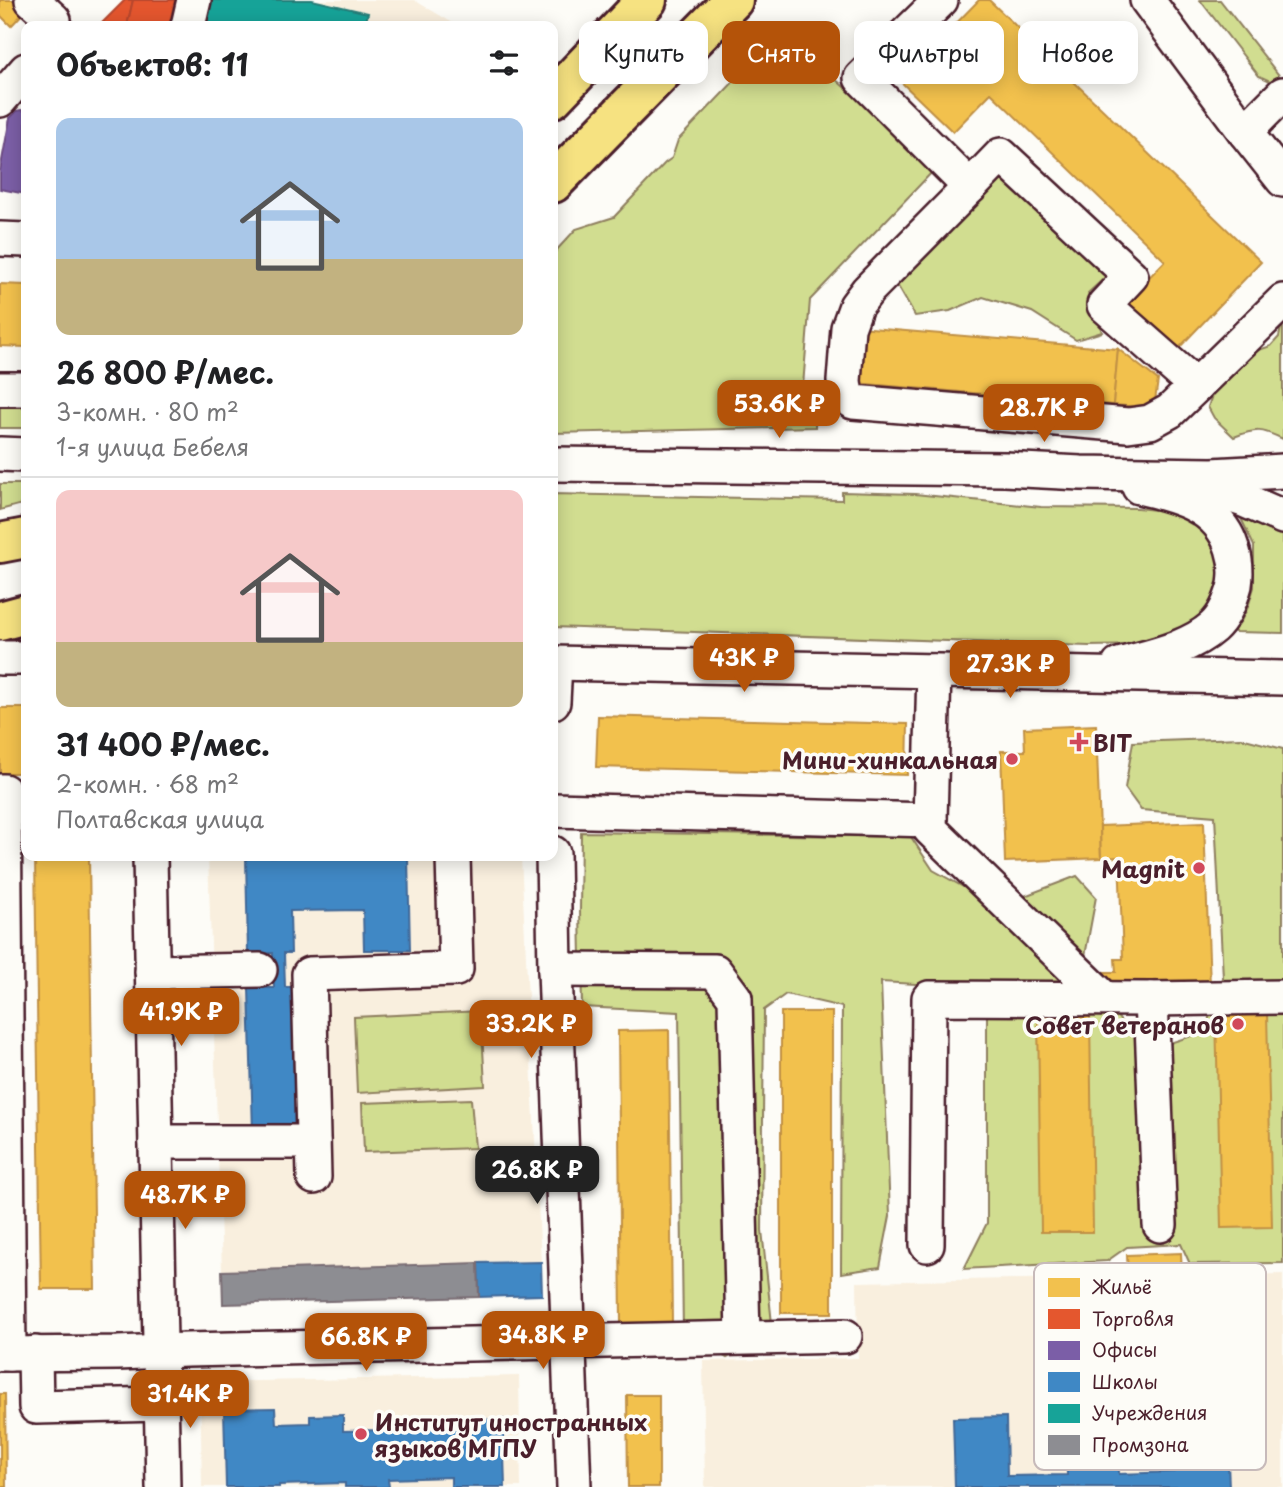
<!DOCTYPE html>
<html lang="ru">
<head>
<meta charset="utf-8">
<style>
	body { margin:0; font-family:"Playpen Sans",sans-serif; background:#f2f2f2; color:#202124; height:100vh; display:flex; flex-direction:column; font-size:26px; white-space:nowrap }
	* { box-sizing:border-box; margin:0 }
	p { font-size:23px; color:#757577 }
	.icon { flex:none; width:38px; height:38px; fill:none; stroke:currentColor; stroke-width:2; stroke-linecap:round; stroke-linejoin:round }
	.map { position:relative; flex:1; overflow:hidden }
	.panel { position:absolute; left:21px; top:21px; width:537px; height:840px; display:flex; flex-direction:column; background:#fff; border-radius:14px; box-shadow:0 4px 18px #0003 }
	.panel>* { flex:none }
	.top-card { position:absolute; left:579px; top:21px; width:598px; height:63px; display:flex; gap:14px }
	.price { position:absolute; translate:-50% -60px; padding:0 16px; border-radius:14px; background:#b45309; color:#fff; font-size:23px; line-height:46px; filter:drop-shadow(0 2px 4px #0008) }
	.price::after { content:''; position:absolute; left:50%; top:42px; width:21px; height:16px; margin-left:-10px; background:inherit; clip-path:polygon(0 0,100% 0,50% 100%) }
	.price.current { background:#222; color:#fff }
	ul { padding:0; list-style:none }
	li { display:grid; align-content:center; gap:14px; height:371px; padding:0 35px }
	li+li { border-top:2px solid #e0e0e0 }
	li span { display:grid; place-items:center; height:217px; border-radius:14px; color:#555 }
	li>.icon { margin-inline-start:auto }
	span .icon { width:126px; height:126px; fill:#fffc; stroke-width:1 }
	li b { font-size:30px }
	h2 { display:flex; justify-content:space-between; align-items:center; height:84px; padding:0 35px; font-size:30px }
	.tag { padding:0 24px; border-radius:14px; background:#fff; box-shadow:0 4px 18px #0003; font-size:24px; line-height:63px }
	.tag.current { background:#b45309; color:#fff }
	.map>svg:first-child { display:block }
	.built { fill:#f9efde }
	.green { fill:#d1dd90; stroke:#8e7e5e; stroke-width:2 }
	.homes { fill:#f2c14e; stroke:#c09044; stroke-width:2 }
	.shops { fill:#e4572e; stroke:#b6462d; stroke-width:2 }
	.offices { fill:#7b5ea7; stroke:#6c4b82; stroke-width:2 }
	.schools { fill:#3f88c5; stroke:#426897; stroke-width:2 }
	.public { fill:#17a398; stroke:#267b77; stroke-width:2 }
	.industry { fill:#8d8d92; stroke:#796c73; stroke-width:2 }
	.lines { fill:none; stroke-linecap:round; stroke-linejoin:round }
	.minor-casing { stroke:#4a1f2b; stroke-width:38 }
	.major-casing { stroke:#4a1f2b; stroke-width:44 }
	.minor { stroke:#fdfcf7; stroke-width:33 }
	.major { stroke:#f6e281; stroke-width:38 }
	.poi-dot { fill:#d1495b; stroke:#fdfcf7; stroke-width:2.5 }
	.labels { text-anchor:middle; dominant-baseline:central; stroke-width:7; stroke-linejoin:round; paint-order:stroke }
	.poi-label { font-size:23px; font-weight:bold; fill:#4a1f2b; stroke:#fdfcf7; text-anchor:end }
	.key { fill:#fdfcf7; stroke:#c7baba; stroke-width:2 }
	.key-label { font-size:19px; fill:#4a1f2b }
</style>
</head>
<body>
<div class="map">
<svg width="1283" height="1487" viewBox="0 0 1283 1487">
	<rect width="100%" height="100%" fill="#fdfcf7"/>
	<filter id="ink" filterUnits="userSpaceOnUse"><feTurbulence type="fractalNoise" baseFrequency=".0143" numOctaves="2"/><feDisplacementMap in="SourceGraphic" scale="14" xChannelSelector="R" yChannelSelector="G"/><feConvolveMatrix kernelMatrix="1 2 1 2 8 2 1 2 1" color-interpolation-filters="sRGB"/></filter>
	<g filter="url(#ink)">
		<!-- built -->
		<g class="built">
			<polygon points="133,0 414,0 458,26 127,26"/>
			<polygon points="208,856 521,856 541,1262 222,1271"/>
			<polygon points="1283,1274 1283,1487 705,1487 703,1361 858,1358 857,1282"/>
			<polygon points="519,1376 521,1487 202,1487 200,1382"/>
		</g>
		<!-- green -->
		<g class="green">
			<polygon points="1200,0 1220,0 1281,78 1270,81 1259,76"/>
			<polygon points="782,31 935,169 810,300 803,386 817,388 815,427 553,433 553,254 576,229 614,217 665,163 672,158 678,140"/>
			<polygon points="996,175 1112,271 1088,293 1102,332 1076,340 1032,312 983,297 950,311 915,316 896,283"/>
			<path d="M 1283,317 L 1283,439 C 1262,429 1257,428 1234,437 L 1214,418 L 1208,407 L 1219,375 L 1253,352 L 1271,346 L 1279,337 Z"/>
			<polygon points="0,404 26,405 26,428 0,428"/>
			<polygon points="0,484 26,484 26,503 0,510"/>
			<polygon points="842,492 915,494 1041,507 1137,508 1175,512 1196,522 1209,535 1217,549 1222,582 1204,622 1144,645 1089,646 553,627 553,494 842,500"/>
			<polygon points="1239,514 1283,531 1283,633 1235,632 1233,630 1241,621 1248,607 1254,587 1254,546"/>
			<polygon points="1241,738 1283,749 1283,1263 1190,1264 1181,1244 1127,1247 1107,1261 964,1269 987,1223 987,988 881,982 890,1216 880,1267 841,1273 842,1007 786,994 764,1010 762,1230 773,1333 727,1358 683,1334 679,1012 582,1007 580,910 581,832 911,837 933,870 976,894 1022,897 1077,876 1096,897 1082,972 1127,1029 1167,1044 1204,1032 1223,978 1215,816 1141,810 1125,788 1133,742"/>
			<polygon points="481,1011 485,1086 357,1093 354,1017"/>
			<polygon points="471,1099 475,1148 364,1152 362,1103"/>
		</g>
		<!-- homes -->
		<g class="homes">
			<polygon points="0,0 20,0 28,8 11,26 0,15"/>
			<polygon points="979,0 989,0 1261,262 1177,350 1126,301 1165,261 991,93 953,132 900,81"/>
			<polygon points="0,284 26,285 26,347 0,346"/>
			<polygon points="859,327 1118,349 1113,405 855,383"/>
			<polygon points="1118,349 1158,380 1154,408 1113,405"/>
			<rect x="0" y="708" width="26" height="65"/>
			<polygon points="598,716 908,724 907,775 596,767"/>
			<polygon points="1096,725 1101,858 1005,862 1001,751 1025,751 1024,728"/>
			<polygon points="1204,822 1210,986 1104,990 1104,972 1116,972 1115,959 1123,959 1119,857 1101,858 1100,826"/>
			<polygon points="35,856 89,856 95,1289 41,1289"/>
			<rect x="781" y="1012" width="51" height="301"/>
			<polygon points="1267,1013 1272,1227 1221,1228 1216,1014"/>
			<polygon points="1090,1015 1093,1232 1041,1232 1038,1016"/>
			<polygon points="669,1030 672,1324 621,1324 618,1031"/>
			<polygon points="1181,1253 1182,1275 1128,1277 1127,1255"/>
			<polygon points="0,1394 5,1394 6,1487 0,1487"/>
			<polygon points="627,1395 659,1395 659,1487 628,1487"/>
		</g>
		<!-- shops -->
		<g class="shops">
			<polygon points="125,0 133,0 127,26 99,26"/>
			<polygon points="133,0 175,0 169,26 127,26"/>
		</g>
		<!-- offices -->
		<polygon class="offices" points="21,110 26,111 26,194 0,189 0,171 10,118 17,111"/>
		<!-- schools -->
		<g class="schools">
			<polygon points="290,856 408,856 410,950 364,950 363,910 290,911 291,953 284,953 285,987 295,987 299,1132 253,1133 249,988 274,988 273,953 248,954 246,857"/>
			<polygon points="541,1262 542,1295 479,1297 478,1263"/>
			<polygon points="275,1408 276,1424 310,1423 310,1416 343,1415 343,1431 380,1430 380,1423 503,1419 505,1487 451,1487 451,1477 388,1479 389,1487 345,1487 345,1483 279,1485 279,1487 226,1487 224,1409"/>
			<polygon points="1226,1412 1229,1487 955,1487 953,1418 1006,1417 1007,1476 1067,1475 1065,1415 1117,1414 1119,1474 1174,1472 1173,1413"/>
		</g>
		<!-- public -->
		<polygon class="public" points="211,0 312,0 368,13 365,26 205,26"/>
		<!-- industry -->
		<polygon class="industry" points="478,1263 479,1297 223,1304 222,1271"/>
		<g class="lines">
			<defs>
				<g id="minor">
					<polyline points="32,0 54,20 52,26"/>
					<polyline points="941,0 861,78 970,187 1001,155 1131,276 1104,305 1196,386 1283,301"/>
					<polyline points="1147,0 1245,132 1283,180"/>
					<polyline points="188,26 194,0"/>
					<polyline points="0,100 26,70"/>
					<polyline points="1245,132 1283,94"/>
					<polyline points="970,187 868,290 856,306 848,328 844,381 846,396 853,402 1128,425 1150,422 1170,411 1196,386"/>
					<polyline points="0,239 26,240"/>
					<polyline points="0,389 26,389"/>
					<polyline points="0,454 26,455"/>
					<polyline points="553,464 1005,469 1081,473 1212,475 1283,471"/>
					<polyline points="1193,483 1244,500 1283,517"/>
					<polyline points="0,658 26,658"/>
					<polyline points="553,663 1283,678"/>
					<path d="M 1119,665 C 1150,656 1188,649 1213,627 C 1225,616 1231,600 1235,585 C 1237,572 1236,560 1232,548 C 1219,506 1177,496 1139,487"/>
					<polyline points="553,702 555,663"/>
					<polyline points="0,791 4,791 9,1354"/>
					<polyline points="553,810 930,820 934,671"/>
					<polyline points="930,820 930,829 1104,998"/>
					<polyline points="553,853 555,970 574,1487"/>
					<polyline points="150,856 163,1487"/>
					<polyline points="555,970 715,971 735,998 743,1337"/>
					<polyline points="152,972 260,970"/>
					<polyline points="1151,999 1160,1225"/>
					<polyline points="156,1142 313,1142"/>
					<polyline points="314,1177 309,974 456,969 453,856"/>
					<polyline points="927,1245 929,998 1151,999 1283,997"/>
					<polyline points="35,1353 36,1407 162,1404"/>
					<polyline points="0,1354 118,1353 187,1350 845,1336"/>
				</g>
				<g id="major">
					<polyline points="553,98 647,0"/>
					<polyline points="553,183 733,0"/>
					<polyline points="0,543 26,538"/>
					<polyline points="0,621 26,614"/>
				</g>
			</defs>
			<!-- minor casing -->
			<use href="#minor" class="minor-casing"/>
			<!-- major casing -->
			<use href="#major" class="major-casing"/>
			<!-- minor -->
			<use href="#minor" class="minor"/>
			<!-- major -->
			<use href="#major" class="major"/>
		</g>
	</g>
	<!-- markers -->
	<g class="poi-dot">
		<path d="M1075.5 731.5h7v7h7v7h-7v7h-7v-7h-7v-7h7z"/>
		<circle cx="1012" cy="759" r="7"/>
		<circle cx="1199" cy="868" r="7"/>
		<circle cx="1238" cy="1024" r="7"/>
		<circle cx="361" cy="1434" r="7"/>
	</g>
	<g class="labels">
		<!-- poi labels -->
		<g class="poi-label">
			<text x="1093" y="742" text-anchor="start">BIT</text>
			<text x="998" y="759">Мини-хинкальная</text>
			<text x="1185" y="868">Magnit</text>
			<text x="1224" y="1024">Совет ветеранов</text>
			<text x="375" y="1421" text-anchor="start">Институт иностранных<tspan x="375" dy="26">языков МГПУ</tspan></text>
		</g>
	</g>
	<!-- legend -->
	<rect x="1034" y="1263" width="232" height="207" rx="10" class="key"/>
	<rect x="1048" y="1278" width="32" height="19" fill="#f2c14e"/>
	<rect x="1048" y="1309" width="32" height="20" fill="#e4572e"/>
	<rect x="1048" y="1341" width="32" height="19" fill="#7b5ea7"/>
	<rect x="1048" y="1372" width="32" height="20" fill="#3f88c5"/>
	<rect x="1048" y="1404" width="32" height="19" fill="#17a398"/>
	<rect x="1048" y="1435" width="32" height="20" fill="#8d8d92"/>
	<g class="key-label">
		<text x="1092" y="1294">Жильё</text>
		<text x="1092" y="1326">Торговля</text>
		<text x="1092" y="1357">Офисы</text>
		<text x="1092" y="1389">Школы</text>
		<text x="1092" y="1420">Учреждения</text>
		<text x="1092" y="1452">Промзона</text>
	</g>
</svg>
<b class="price" style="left:779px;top:440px">53.6K ₽</b>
<b class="price" style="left:1044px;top:444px">28.7K ₽</b>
<b class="price" style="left:744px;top:694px">43K ₽</b>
<b class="price" style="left:1010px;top:700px">27.3K ₽</b>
<b class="price" style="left:181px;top:1048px">41.9K ₽</b>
<b class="price" style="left:531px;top:1060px">33.2K ₽</b>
<b class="price current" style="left:537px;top:1206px">26.8K ₽</b>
<b class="price" style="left:185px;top:1231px">48.7K ₽</b>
<b class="price" style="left:543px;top:1371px">34.8K ₽</b>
<b class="price" style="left:366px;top:1373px">66.8K ₽</b>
<b class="price" style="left:190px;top:1430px">31.4K ₽</b>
<div class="top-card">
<a class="tag">Купить</a>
<a class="tag current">Снять</a>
<a class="tag">Фильтры</a>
<a class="tag">Новое</a>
</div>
<section class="panel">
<h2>Объектов: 11<svg class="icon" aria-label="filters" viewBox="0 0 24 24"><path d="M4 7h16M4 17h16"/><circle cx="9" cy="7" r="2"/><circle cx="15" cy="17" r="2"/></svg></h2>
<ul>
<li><span style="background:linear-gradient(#a9c7e8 65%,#c2b280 0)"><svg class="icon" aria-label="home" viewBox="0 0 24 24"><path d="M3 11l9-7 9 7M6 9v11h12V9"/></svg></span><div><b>26 800 ₽/мес.</b><p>3-комн. · 80 m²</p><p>1-я улица Бебеля</p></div></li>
<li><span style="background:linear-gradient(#f6c9c9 70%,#c2b280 0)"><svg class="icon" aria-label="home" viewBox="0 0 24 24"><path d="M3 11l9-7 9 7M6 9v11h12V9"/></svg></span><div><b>31 400 ₽/мес.</b><p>2-комн. · 68 m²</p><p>Полтавская улица</p></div></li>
</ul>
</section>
</div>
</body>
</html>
